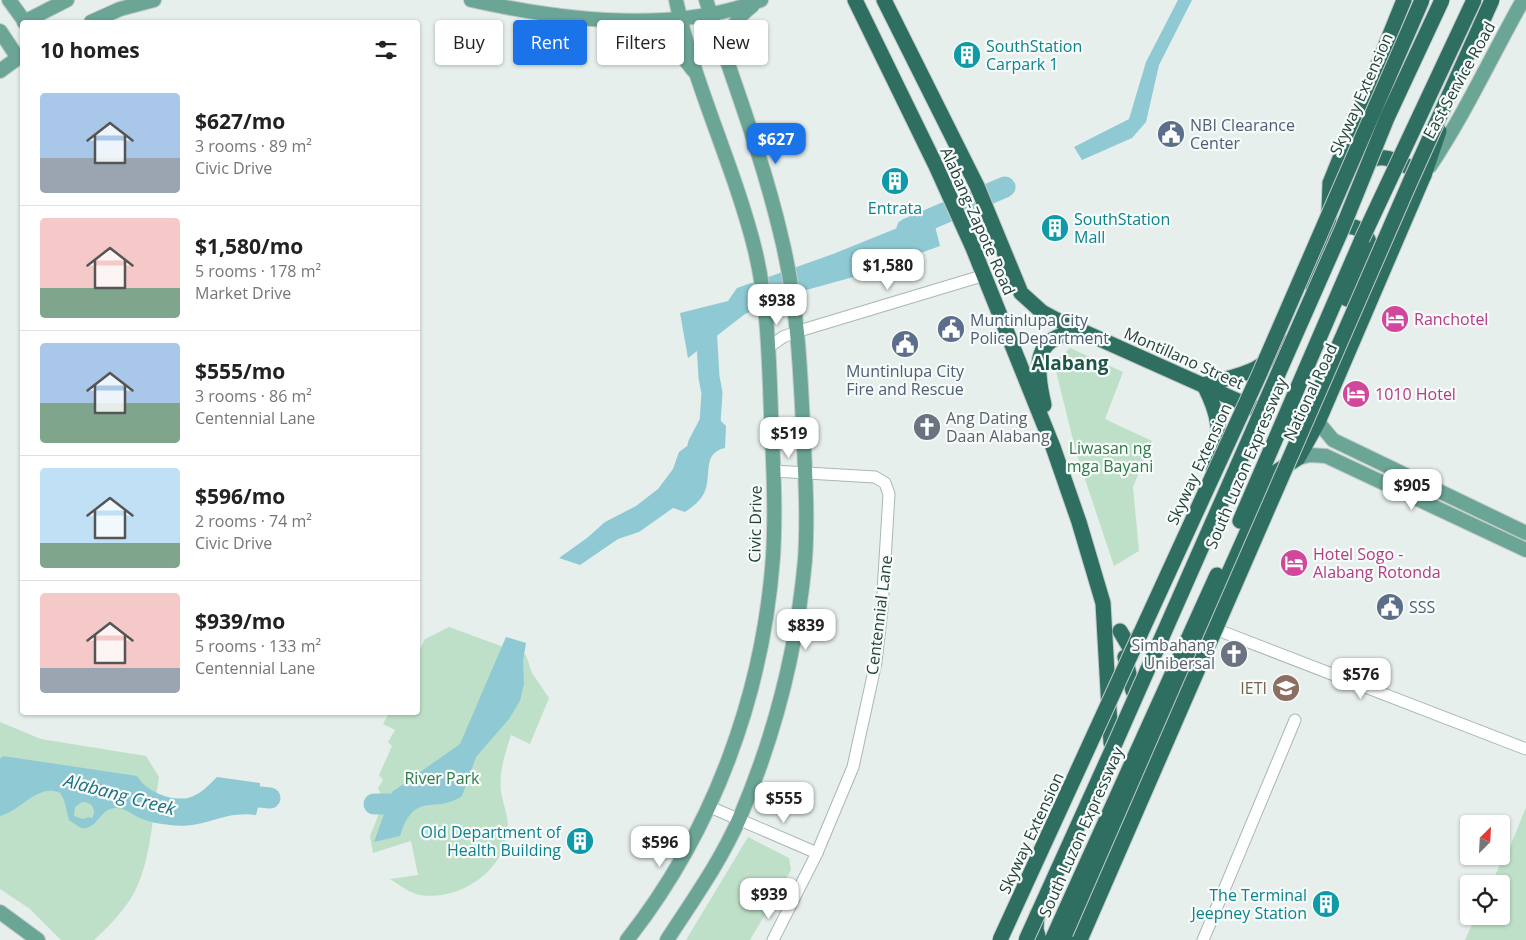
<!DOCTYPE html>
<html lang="en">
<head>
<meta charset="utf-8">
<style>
	body { margin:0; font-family:"Open Sans",sans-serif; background:#f2f2f2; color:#222; height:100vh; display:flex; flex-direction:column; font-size:19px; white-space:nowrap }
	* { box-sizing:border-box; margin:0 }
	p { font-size:16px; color:#767676 }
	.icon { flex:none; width:28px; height:28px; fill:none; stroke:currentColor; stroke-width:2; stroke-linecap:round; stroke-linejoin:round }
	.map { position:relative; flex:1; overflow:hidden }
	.side { position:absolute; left:20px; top:20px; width:400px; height:695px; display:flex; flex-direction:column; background:#fff; border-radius:5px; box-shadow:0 1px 4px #0004 }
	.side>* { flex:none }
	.top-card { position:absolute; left:435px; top:20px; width:475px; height:45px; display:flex; gap:10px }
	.needle { width:32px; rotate:24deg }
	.controls { position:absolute; left:1460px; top:815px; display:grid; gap:10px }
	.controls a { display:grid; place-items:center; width:50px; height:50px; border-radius:5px; background:#fff; box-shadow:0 1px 4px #0004; font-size:25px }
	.price { position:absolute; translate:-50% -42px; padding:0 11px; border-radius:10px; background:#fff; color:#222; font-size:16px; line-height:32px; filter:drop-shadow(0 1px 2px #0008) }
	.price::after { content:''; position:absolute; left:50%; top:30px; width:15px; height:11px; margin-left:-8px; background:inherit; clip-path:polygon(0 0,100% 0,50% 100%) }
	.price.active { background:#1a73e8; color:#fff }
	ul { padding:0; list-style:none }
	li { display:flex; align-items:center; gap:15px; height:125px; padding:0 20px }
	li+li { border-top:1px solid #e0e0e0 }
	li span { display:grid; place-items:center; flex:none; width:140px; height:100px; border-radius:5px; color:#555 }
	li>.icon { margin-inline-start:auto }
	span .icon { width:60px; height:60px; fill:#fffc; stroke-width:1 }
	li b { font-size:21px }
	h2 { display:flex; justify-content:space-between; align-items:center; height:60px; padding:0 20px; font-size:21px }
	.tag { padding:0 18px; border-radius:5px; background:#fff; box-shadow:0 1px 4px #0004; font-size:18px; line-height:45px }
	.tag.active { background:#1a73e8; color:#fff }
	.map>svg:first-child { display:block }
	.green { fill:#bfe0c8 }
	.water { fill:#8ec9d4; fill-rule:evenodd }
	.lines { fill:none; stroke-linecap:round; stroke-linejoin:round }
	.river { stroke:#8ec9d4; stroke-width:21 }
	.minor-casing { stroke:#a8b8b2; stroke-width:13 }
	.major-casing { stroke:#c2cac8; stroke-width:16 }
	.highway-casing { stroke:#c2cac8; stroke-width:17 }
	.minor { stroke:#fff; stroke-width:11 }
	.major { stroke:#6aa596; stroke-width:14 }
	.highway { stroke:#2f6f62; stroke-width:15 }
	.highway-bridge-casing { stroke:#c2cac8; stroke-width:17; stroke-linecap:butt }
	.highway-bridge { stroke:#2f6f62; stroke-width:15 }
	.labels { text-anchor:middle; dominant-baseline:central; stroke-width:4.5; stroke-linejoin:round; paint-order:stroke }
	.culture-label { font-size:16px; fill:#0d838f; stroke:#f7fbf9; text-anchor:start }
	.street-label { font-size:16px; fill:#24423a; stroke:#f7fbf9 }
	.service-label { font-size:16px; fill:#4e5e75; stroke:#f7fbf9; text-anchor:start }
	.hotel-label { font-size:16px; fill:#b23c85; stroke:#f7fbf9; text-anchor:start }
	.worship-label { font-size:16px; fill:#5b616d; stroke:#f7fbf9; text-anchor:start }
	.park-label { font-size:16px; fill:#2d7a4b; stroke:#f7fbf9 }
	.education-label { font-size:16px; fill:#785e54; stroke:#f7fbf9; text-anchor:end }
	.water-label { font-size:18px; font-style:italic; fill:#1c6f80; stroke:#f7fbf9 }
	.quarter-label { font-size:19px; font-weight:bold; fill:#1f5548; stroke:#f7fbf9 }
</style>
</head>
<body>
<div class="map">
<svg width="1526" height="940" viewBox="0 0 1526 940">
	<rect width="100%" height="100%" fill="#e6efeb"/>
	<!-- green -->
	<g class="green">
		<polygon points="1070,348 1123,372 1105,419 1152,441 1133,487 1139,551 1114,566 1076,452 1054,363"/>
		<path d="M 449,627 L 526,655 L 532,673 L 549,698 L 530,744 L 511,735 C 505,754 499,771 501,791 C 503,807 511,820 507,836 C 500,874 458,901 420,895 C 410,893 399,885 390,879 L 418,875 L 411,841 L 373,853 L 370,836 L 386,796 L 380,793 L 378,788 L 383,780 L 379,775 L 392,746 L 388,742 L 395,730 L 383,724 L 389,713 L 418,712 L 418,653 L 425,639 Z"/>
		<path d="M 0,722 L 41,739 L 146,756 L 159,777 C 153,812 151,862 134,893 C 124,911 109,926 94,940 L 61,940 L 30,909 L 0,889 Z"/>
		<polygon points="1526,807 1526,940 1465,940 1476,916 1501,916 1501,884 1491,884 1506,852 1508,852"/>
		<polygon points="748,837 789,858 791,870 750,940 686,940"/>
	</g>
	<!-- water -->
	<g class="water">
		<polygon points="1178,0 1192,0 1159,65 1146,122 1132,138 1082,160 1074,147 1129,119 1146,62"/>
		<polygon points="932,214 940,246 857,276 799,292 745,314 688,358 680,313 728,301 737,288 833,254"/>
		<path d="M 717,417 L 726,426 L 725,448 C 703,453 711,472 706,488 C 703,499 694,506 685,512 L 673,508 L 639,532 L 618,539 L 580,565 L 559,558 L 587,538 L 605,522 L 636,506 L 658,489 L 673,469 L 679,452 L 694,441 L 701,424 Z"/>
		<path d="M 506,637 L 526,643 L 523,661 L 524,684 L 520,701 L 509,719 L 476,757 L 462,796 C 434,815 415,789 400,836 L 374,842 L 392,792 L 460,744 Z"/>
		<path d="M 3,756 L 137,776 C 147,792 170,801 188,798 C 200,795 209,785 217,777 L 260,783 L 260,788 L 263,788 L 256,815 C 222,810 204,830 170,825 C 160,824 149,822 140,818 C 132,815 125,807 115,808 C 99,809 98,830 81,828 L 69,820 L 64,800 L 60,793 C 38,783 21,811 0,816 L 0,759 ZM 82,802 C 92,802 97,809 92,818 L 89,817 L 83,819 L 74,816 L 75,807 Z"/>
	</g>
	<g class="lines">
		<!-- river -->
		<g class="river">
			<polyline points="907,229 1005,187"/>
			<polyline points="698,445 710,422 712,393 709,377 706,327 714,320"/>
			<polyline points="231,794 270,798"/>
			<polyline points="374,804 401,804 414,795"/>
		</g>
		<defs>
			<g id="minor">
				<polyline points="769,347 783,337 799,331 985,275"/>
				<polyline points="1210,627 1526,749"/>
				<polyline points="710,807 817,853"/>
				<polyline points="773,940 817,853 853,767 876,662 882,609 889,494 885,483 875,477 773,471"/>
				<polyline points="1203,940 1295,720"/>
			</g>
			<g id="major">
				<polyline points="9,0 25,22"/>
				<path d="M 471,0 C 560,20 675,34 761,0"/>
				<polyline points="24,22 67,0"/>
				<polyline points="91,22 120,9 154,0"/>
				<path d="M 623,23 C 651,29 677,47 693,70"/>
				<polyline points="0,31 18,58"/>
				<path d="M 726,55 C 727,33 735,19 752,6"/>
				<polyline points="0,71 22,55"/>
				<path d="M 1430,166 C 1465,114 1492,55 1523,0"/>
				<polyline points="1318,422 1333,440 1526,533"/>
				<polyline points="1298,458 1310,455 1326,456 1526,550"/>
				<polyline points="0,912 38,940"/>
				<path d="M 627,940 C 713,831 763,695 773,557 C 776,509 773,460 771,413 C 769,359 768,304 755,250 C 734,165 694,86 676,0"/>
				<path d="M 667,940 C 693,900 721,861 740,817 C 775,735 797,648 805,560 C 808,516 805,470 803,426 C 800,362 797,303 782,240 C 763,158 733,80 706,0"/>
			</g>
			<g id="highway">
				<polyline points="855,0 936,166 973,248 1053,447 1079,522 1103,603 1111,743"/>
				<polyline points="884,0 977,186 1021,293 1042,312 1055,319 1256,409"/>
				<path d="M 1343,175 C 1383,150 1384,154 1424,175"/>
				<path d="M 1334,234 L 1340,228 C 1354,223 1365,230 1370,244 L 1367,255 L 1347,299"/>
				<polyline points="1310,283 1328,241 1330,183 1404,0"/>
				<path d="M 1204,385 C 1220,416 1222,434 1213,468"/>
				<path d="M 1204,385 C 1240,374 1260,375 1284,343"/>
				<path d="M 1044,405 C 1035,366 1032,335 1081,332"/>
				<polyline points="1240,521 1362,239"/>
				<polyline points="1120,631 1130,648 1134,646 1139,635"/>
				<polyline points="1125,657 1133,691"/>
				<polyline points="1037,915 1036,929 1039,940"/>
				<polyline points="1052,940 1217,575"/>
				<polyline points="1065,940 1273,474 1298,458 1318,422 1424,175 1439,131"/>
			</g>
		</defs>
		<!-- minor casing -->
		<use href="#minor" class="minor-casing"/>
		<!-- major casing -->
		<use href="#major" class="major-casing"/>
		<!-- highway casing -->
		<use href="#highway" class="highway-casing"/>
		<!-- minor -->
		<use href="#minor" class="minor"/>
		<!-- major -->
		<use href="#major" class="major"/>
		<!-- highway -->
		<use href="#highway" class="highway"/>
		<defs>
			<g id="highway-bridge">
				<polyline points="1362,239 1474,0"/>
				<polyline points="1000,940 1259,375 1422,0"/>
				<polyline points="1026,940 1117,739 1342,229 1387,118 1442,0"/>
				<polyline points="1080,940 1410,182 1492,0"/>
			</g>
		</defs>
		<!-- highway-bridge casing -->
		<use href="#highway-bridge" class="highway-bridge-casing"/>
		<!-- highway-bridge -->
		<use href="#highway-bridge" class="highway-bridge"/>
	</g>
	<!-- icons -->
	<defs>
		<symbol id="building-disc" viewBox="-11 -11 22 22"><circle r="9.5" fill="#0f9aa8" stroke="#f7fbf9"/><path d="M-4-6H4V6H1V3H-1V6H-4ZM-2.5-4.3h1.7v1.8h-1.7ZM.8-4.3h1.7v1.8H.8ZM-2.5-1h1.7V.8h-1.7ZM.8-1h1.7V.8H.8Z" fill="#fff"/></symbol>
		<symbol id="civic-disc" viewBox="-11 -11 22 22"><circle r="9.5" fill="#5c6f8a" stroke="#f7fbf9"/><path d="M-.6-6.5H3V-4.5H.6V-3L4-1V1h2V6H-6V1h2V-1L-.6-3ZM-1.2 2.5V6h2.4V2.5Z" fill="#fff"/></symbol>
		<symbol id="hotel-disc" viewBox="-11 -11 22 22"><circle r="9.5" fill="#d1479c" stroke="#f7fbf9"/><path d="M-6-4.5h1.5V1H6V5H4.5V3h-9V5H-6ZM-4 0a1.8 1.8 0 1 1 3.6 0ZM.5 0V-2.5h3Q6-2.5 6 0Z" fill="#fff"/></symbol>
		<symbol id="church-disc" viewBox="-11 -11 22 22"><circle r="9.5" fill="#6b7280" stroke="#f7fbf9"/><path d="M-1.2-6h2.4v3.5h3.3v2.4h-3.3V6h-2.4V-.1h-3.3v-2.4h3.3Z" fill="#fff"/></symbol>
		<symbol id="school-disc" viewBox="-11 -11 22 22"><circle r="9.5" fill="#8d6e63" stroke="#f7fbf9"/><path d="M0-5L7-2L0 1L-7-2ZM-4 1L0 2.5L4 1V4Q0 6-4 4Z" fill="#fff"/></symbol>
	</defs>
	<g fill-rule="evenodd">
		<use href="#building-disc" x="951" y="39" width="32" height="32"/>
		<use href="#civic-disc" x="1155" y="118" width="32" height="32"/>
		<use href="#building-disc" x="879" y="165" width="32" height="32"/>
		<use href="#building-disc" x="1039" y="212" width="32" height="32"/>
		<use href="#hotel-disc" x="1379" y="303" width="32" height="32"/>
		<use href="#civic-disc" x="935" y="313" width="32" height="32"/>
		<use href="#civic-disc" x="889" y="328" width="32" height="32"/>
		<use href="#hotel-disc" x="1340" y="378" width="32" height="32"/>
		<use href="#church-disc" x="911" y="411" width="32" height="32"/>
		<use href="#hotel-disc" x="1278" y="547" width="32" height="32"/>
		<use href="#civic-disc" x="1374" y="591" width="32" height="32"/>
		<use href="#church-disc" x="1218" y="638" width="32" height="32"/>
		<use href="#school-disc" x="1270" y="672" width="32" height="32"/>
		<use href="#building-disc" x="564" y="825" width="32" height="32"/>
		<use href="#building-disc" x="1310" y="888" width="32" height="32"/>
	</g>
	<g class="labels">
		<!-- culture labels -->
		<g class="culture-label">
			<text x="986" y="46">SouthStation<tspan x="986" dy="18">Carpark 1</tspan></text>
			<text x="895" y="208" text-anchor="middle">Entrata</text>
			<text x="1074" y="219">SouthStation<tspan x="1074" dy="18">Mall</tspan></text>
			<text x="561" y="832" text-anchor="end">Old Department of<tspan x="561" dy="18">Health Building</tspan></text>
			<text x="1307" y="895" text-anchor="end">The Terminal<tspan x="1307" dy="18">Jeepney Station</tspan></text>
		</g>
		<!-- street labels -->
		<g class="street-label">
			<text transform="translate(1459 80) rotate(-61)">East Service Road</text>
			<text transform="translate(1361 94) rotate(-66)">Skyway Extension</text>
			<text transform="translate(978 221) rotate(66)">Alabang-Zapote Road</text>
			<text transform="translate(1184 358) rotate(24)">Montillano Street</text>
			<text transform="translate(1310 392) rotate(-65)">National Road</text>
			<text transform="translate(1246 463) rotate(-67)">South Luzon Expressway</text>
			<text transform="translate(1199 464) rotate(-65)">Skyway Extension</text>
			<text transform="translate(755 524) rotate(-89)">Civic Drive</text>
			<text transform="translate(879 615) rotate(-83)">Centennial Lane</text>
			<text transform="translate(1081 832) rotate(-66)">South Luzon Expressway</text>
			<text transform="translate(1031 833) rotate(-65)">Skyway Extension</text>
		</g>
		<!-- service labels -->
		<g class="service-label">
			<text x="1190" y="125">NBI Clearance<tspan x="1190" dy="18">Center</tspan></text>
			<text x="970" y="320">Muntinlupa City<tspan x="970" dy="18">Police Department</tspan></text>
			<text x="905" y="371" text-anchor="middle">Muntinlupa City<tspan x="905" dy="18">Fire and Rescue</tspan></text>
			<text x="1409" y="607">SSS</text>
		</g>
		<!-- hotel labels -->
		<g class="hotel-label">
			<text x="1414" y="319">Ranchotel</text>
			<text x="1375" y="394">1010 Hotel</text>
			<text x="1313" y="554">Hotel Sogo -<tspan x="1313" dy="18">Alabang Rotonda</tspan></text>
		</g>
		<!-- worship labels -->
		<g class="worship-label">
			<text x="946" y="418">Ang Dating<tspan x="946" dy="18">Daan Alabang</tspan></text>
			<text x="1215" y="645" text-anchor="end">Simbahang<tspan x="1215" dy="18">Unibersal</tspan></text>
		</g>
		<!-- park labels -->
		<g class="park-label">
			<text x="1110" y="448">Liwasan ng<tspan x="1110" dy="18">mga Bayani</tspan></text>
			<text x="442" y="778">River Park</text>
		</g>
		<!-- education labels -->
		<g class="education-label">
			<text x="1267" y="688">IETI</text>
		</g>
		<!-- water labels -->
		<g class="water-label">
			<text transform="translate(120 794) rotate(15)">Alabang Creek</text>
		</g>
		<!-- quarter labels -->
		<g class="quarter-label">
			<text x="1070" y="363">Alabang</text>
		</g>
	</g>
</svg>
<div class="controls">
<a><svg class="needle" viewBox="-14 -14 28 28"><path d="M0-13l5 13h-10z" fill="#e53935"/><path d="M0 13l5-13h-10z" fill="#767676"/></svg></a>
<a><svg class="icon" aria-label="locate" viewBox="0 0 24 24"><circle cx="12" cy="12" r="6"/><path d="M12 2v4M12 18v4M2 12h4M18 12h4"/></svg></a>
</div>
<b class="price active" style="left:776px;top:165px">$627</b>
<b class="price" style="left:888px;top:291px">$1,580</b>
<b class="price" style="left:777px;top:326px">$938</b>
<b class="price" style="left:789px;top:459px">$519</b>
<b class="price" style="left:1412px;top:511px">$905</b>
<b class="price" style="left:806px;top:651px">$839</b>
<b class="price" style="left:1361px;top:700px">$576</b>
<b class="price" style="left:784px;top:824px">$555</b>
<b class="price" style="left:660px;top:868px">$596</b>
<b class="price" style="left:769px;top:920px">$939</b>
<div class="top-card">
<a class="tag">Buy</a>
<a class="tag active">Rent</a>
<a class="tag">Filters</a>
<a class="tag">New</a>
</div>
<section class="side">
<h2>10 homes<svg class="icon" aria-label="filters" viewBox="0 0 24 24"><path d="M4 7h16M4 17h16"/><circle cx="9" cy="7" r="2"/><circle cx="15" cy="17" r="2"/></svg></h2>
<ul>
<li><span style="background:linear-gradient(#a9c7e8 65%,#9aa5b1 0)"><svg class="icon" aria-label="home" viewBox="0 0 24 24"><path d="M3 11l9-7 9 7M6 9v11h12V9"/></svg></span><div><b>$627/mo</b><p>3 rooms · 89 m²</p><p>Civic Drive</p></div></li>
<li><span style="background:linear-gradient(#f6c9c9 70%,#7fa58c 0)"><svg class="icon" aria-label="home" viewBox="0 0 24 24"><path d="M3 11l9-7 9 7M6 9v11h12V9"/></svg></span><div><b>$1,580/mo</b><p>5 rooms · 178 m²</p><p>Market Drive</p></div></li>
<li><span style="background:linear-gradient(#a9c7e8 60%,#7fa58c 0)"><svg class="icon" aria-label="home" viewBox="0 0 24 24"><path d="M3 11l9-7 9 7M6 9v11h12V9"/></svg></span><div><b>$555/mo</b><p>3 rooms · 86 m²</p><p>Centennial Lane</p></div></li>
<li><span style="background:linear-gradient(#bfe0f5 75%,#7fa58c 0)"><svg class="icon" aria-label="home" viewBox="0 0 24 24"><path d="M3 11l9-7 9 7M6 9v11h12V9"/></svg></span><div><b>$596/mo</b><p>2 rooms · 74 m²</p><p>Civic Drive</p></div></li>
<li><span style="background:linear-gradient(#f6c9c9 75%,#9aa5b1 0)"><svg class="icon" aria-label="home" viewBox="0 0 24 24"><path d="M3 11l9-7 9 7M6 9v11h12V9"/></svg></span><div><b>$939/mo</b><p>5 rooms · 133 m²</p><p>Centennial Lane</p></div></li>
</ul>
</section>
</div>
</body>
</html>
